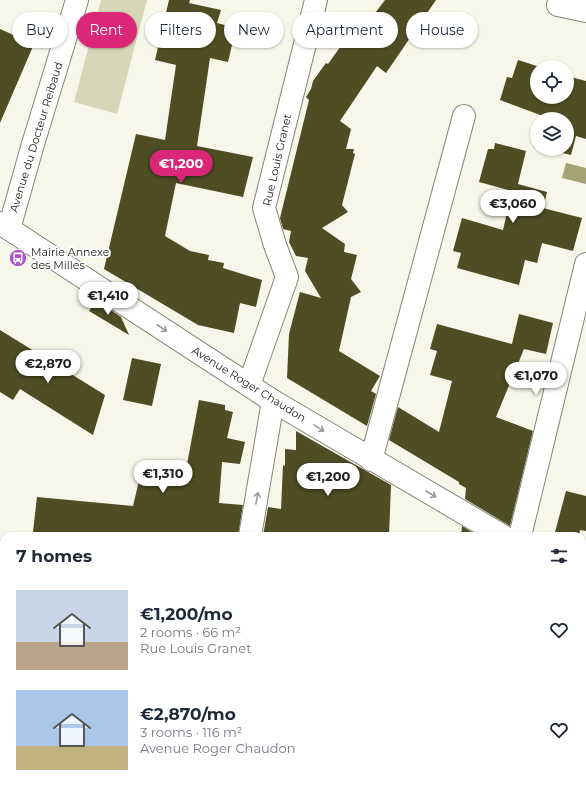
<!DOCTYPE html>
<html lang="en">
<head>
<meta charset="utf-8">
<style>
	body { margin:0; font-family:Montserrat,sans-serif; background:#f2f2f3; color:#1f2937; height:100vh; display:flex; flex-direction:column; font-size:15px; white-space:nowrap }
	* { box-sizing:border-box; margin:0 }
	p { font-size:13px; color:#747a83 }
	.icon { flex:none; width:22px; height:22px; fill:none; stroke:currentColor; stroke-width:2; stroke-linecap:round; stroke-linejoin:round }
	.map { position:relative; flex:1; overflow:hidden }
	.details { position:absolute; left:0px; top:532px; width:586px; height:256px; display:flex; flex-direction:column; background:#fff; border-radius:12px 12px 0 0; box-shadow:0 1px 3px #0004 }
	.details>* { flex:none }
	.guide { position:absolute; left:12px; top:12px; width:562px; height:36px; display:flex; gap:8px }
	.controls { position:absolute; left:530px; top:60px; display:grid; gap:8px }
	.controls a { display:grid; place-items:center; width:44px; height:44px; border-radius:50%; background:#fff; box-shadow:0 1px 3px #0004; font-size:20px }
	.price { position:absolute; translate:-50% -34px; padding:0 9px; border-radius:14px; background:#fff; color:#222; font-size:13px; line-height:26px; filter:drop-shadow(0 1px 2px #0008) }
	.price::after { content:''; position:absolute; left:50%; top:24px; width:12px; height:9px; margin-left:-6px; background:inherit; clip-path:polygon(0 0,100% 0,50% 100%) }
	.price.selected { background:#db2777; color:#fff }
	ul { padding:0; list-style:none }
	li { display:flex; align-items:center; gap:12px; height:100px; padding:0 16px }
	li span { display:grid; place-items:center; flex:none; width:112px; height:80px; border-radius:0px; color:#555 }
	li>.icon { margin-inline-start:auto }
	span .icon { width:48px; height:48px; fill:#fffc; stroke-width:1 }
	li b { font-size:17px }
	h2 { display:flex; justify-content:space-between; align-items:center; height:48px; padding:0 16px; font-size:17px }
	.chip { padding:0 14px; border-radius:18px; background:#fff; box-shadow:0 1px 3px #0004; font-size:14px; line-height:36px }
	.chip.selected { background:#db2777; color:#fff }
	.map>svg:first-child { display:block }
	.green { fill:#d6d6b8 }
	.water { fill:#a4a376 }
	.building { fill:#4e4d23 }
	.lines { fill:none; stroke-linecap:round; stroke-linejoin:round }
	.minor-casing { stroke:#85857a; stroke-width:24 }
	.path { stroke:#a8a89e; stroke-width:2.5; stroke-dasharray:2 2; stroke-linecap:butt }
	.minor { stroke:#fff; stroke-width:22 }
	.oneway { stroke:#9b9b99 }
	.labels { text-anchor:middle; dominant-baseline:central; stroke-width:4; stroke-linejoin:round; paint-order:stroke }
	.street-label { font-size:11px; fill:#21211c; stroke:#fff }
	.poi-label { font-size:11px; fill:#21211c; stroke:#fff; text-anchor:start }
</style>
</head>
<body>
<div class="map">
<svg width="586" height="788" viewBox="0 0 586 788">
	<rect width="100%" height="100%" fill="#f6f6e9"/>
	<!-- green -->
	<polygon class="green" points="101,0 147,0 117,114 74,102"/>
	<!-- water -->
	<polygon class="water" points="566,163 586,168 586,184 562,178"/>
	<!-- building -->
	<g class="building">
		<polygon points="169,0 190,0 189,3 221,10 217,23 236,28 228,62 210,58 197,146 253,157 243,197 176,183 165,236 190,251 209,255 208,260 224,263 223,268 262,280 256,307 240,303 234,333 198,325 104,269 136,134 165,140 176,65 155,60"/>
		<polygon points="385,0 436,0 386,73 377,66 340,121 351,129 346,149 354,149 353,153 355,154 342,205 348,212 322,228 345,244 344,252 357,255 351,279 361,292 351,297 339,351 380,376 371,391 376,394 367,426 287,378 289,334 300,292 321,298 305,271 308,258 296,256 289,242 291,231 283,229 280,218 309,100 306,97 311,89 313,81 326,63 328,64 343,43 349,47"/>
		<polygon points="0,29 34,44 0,123"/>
		<polygon points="518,60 540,67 537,67 537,97 567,97 567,76 586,81 586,139 576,136 571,155 546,149 567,149 567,119 551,119 500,100 507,77 512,78"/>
		<polygon points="495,143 526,151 518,184 547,192 543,208 582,218 573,251 542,243 537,263 525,260 519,285 457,268 461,253 453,251 462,218 503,230 512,191 479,182 488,149 494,149"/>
		<polygon points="96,300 121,317 129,335 89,311"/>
		<polygon points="519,314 553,323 546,354 524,349 496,417 533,431 510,526 465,499 466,488 459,484 459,482 389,440 398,407 439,432 452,381 430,375 437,351 430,349 437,324 512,344"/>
		<polygon points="0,330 105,395 93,435 20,389 13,400 0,392"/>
		<polygon points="132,358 161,364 152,406 123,400"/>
		<polygon points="199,400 225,405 225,410 233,412 227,438 245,442 240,464 222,462 219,503 243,505 238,536 79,536 33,532 37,497 133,506 142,468 185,475"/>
		<polygon points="296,431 391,485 389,536 263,536 268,507 281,509 283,465 285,466 285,449 296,450"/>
		<polygon points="566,491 586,496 586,531 580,530 579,536 554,536"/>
		<polygon points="462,526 478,536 461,536"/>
	</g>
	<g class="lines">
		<defs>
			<g id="minor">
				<polyline points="558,5 586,11"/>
				<polyline points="0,223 273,401 503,536"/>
				<polyline points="9,229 33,144 77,0"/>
				<polyline points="249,385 287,277 275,245 264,208 316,0"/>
				<polyline points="371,460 464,116"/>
				<polyline points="250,536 273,401"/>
				<polyline points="520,536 586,264"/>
				<polyline points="0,567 4,566"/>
				<polyline points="582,567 586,566"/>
				<polyline points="582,599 586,601"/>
			</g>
		</defs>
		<!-- minor casing -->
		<use href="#minor" class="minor-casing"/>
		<!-- path -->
		<g class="path">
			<polyline points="582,762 586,760"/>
			<polyline points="533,788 541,784"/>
		</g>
		<!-- minor -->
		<use href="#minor" class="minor"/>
	</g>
	<!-- one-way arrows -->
	<defs><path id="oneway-shaft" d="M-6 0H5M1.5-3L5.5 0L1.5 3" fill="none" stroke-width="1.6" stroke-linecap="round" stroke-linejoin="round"/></defs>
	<g class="oneway">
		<use href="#oneway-shaft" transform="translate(162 328) rotate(33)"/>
		<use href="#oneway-shaft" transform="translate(319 428) rotate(31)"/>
		<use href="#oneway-shaft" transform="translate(431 494) rotate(30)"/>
		<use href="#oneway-shaft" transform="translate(257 498) rotate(-80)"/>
	</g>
	<!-- icons -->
	<defs>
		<symbol id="bus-disc" viewBox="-11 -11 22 22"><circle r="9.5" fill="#a955c4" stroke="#fff"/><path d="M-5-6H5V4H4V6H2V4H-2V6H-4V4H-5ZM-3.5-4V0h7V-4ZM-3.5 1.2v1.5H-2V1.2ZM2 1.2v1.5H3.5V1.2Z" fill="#fff"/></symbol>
	</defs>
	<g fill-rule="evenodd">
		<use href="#bus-disc" x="8" y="248" width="20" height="20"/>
	</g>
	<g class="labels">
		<!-- street labels -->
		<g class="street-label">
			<text transform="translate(36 137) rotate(-73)">Avenue du Docteur Reibaud</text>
			<text transform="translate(277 160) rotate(-77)">Rue Louis Granet</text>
			<text transform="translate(249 384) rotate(32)">Avenue Roger Chaudon</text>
		</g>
		<!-- poi labels -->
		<g class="poi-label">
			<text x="31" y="252">Mairie Annexe<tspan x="31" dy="13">des Milles</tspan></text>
		</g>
	</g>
</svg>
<div class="controls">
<a><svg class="icon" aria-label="locate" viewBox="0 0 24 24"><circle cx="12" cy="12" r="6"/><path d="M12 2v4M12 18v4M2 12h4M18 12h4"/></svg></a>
<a><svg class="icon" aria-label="layers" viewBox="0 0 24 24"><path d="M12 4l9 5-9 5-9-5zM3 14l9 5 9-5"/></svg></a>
</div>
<b class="price selected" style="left:181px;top:184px">€1,200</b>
<b class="price" style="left:513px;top:224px">€3,060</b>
<b class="price" style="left:108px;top:316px">€1,410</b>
<b class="price" style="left:48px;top:384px">€2,870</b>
<b class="price" style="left:536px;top:396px">€1,070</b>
<b class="price" style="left:163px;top:494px">€1,310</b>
<b class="price" style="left:328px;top:497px">€1,200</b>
<div class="guide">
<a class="chip">Buy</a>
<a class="chip selected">Rent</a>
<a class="chip">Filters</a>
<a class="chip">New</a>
<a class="chip">Apartment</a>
<a class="chip">House</a>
</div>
<section class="details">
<h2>7 homes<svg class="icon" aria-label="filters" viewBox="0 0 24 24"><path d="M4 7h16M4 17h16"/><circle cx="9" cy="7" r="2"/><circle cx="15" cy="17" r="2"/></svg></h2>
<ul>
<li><span style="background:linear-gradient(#c9d6e8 65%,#b9a48a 0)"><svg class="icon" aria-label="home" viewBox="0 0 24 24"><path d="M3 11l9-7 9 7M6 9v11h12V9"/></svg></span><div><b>€1,200/mo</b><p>2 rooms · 66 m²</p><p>Rue Louis Granet</p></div><svg class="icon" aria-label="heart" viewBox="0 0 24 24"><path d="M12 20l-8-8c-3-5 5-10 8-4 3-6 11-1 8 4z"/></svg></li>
<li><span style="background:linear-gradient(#a9c7e8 70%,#c2b280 0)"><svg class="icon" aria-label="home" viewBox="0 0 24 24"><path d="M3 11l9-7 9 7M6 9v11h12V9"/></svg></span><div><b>€2,870/mo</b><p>3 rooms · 116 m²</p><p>Avenue Roger Chaudon</p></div><svg class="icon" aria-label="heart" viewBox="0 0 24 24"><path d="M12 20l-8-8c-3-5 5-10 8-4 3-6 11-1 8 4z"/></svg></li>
</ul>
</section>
</div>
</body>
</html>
